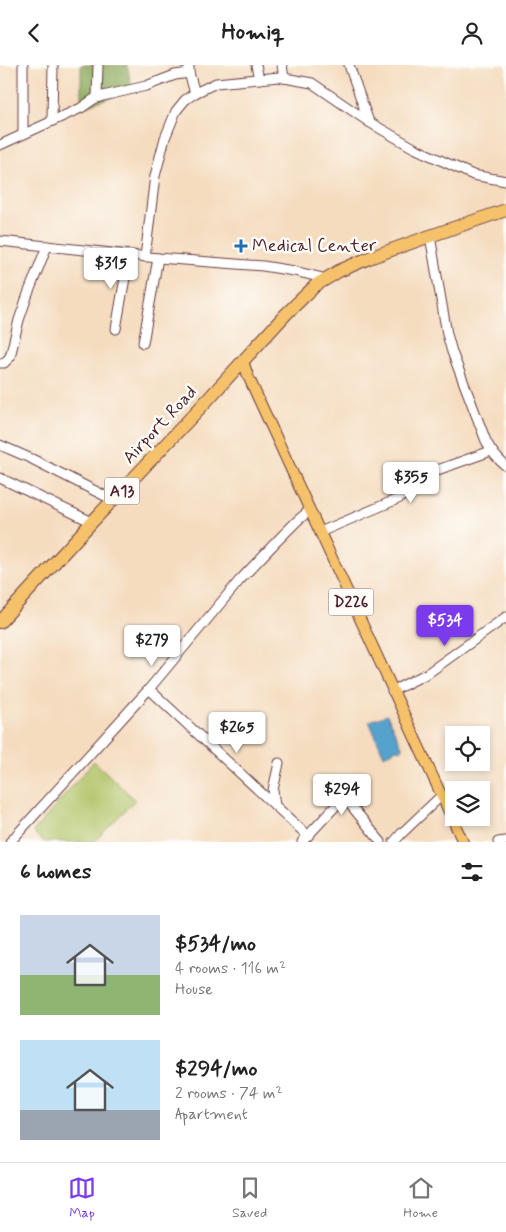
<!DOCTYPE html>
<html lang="en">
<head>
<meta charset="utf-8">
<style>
	body { margin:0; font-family:Mynerve,sans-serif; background:#f6f6f6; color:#222; height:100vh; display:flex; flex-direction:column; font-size:19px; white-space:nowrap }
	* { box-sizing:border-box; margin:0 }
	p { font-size:16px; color:#767676 }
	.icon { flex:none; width:28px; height:28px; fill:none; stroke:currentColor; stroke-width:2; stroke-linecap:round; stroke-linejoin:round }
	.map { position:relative; height:777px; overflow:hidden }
	.sheet { display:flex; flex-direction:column; background:#fff; flex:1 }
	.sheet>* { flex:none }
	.controls { position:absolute; left:445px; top:661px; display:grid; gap:10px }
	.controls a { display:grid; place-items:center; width:45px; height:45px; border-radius:0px; background:#fff; box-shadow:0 2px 8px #0003; font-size:25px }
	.price { position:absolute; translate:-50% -42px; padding:0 11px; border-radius:5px; background:#fff; color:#222; font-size:16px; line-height:32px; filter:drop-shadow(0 1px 2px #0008) }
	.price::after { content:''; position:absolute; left:50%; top:30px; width:15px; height:11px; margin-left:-8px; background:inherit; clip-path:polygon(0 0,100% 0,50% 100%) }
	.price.current { background:#7c3aed; color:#fff }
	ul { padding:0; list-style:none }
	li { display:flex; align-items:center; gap:15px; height:125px; padding:0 20px }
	li span { display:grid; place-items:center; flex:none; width:140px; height:100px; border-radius:0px; color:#555 }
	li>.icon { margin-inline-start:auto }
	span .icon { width:60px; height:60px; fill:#fffc; stroke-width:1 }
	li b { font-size:21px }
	h2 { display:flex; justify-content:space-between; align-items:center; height:60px; padding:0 20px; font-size:21px }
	header { display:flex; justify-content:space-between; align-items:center; height:65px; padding:0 20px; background:#fff; font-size:22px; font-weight:700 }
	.tabs { display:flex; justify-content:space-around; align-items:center; height:70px; border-top:1px solid #e0e0e0; background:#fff; font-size:14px; color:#767676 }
	.tabs a { display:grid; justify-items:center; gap:2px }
	.tabs .current { color:#7c3aed }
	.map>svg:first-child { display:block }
	.green { fill:#b0c366; stroke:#7d7148 }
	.forest { fill:#8ca95b; stroke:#6b6443 }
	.water { fill:#54a2cd; stroke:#4f607c }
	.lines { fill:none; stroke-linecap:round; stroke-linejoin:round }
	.minor-casing { stroke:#643b41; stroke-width:11 }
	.major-casing { stroke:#643b41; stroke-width:12 }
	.highway-casing { stroke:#643b41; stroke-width:14 }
	.minor { stroke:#fff; stroke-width:9 }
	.major { stroke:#f5c16b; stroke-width:10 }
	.highway { stroke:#f5c16b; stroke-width:12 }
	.poi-dot { fill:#1f6fb2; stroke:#fdfcf7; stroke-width:2 }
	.labels { text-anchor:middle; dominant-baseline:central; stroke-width:5; stroke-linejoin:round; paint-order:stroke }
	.shield { fill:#fdfcf7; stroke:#806168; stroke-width:1 }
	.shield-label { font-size:16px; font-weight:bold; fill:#4a1f2b }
	.poi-label { font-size:18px; fill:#4a1f2b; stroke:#fdfcf7; text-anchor:start }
	.street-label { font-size:18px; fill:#4a1f2b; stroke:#fdfcf7 }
</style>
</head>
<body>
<header><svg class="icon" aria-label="back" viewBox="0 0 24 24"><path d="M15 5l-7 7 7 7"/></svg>Homiq<svg class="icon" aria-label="person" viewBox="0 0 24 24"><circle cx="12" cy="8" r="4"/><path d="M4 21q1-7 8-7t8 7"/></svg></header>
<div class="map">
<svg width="506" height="777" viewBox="0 0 506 777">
	<rect width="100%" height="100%" fill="#fdfcf7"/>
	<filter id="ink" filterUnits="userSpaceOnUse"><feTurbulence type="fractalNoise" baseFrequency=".02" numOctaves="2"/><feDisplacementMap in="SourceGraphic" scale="10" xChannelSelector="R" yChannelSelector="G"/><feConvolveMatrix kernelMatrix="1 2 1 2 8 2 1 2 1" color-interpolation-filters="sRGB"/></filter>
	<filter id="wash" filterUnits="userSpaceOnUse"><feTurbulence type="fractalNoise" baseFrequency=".0096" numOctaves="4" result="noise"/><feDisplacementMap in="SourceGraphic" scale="20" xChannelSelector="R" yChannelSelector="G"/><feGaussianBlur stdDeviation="1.12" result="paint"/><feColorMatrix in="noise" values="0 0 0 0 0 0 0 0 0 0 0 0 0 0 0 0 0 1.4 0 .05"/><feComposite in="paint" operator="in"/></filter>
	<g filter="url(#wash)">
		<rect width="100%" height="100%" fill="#f5dcbf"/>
		<!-- green -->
		<polygon class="green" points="94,696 135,735 94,777 44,777 33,767"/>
		<!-- forest -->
		<polygon class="forest" points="81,0 127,0 132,24 81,43"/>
		<!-- water -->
		<polygon class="water" points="387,650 403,684 401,685 396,684 384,691 369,656"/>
	</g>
	<g filter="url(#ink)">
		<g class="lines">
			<defs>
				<g id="minor">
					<polyline points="23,0 23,69"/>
					<polyline points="189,0 189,8 195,28"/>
					<polyline points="256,0 259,14"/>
					<polyline points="282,0 284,13"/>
					<polyline points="349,0 369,57"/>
					<polyline points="97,33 98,0"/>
					<polyline points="52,56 53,0"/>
					<polyline points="0,80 81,43 94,34 103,31 146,21 175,10 189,8"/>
					<path d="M 430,171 L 447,269 L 452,287 L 486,376 C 491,386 497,394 506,401"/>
					<polyline points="0,176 158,193 263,201 294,206 327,214"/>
					<polyline points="145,192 155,111 165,73 176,46 185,35 195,28 216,18 279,12 312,18 369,57 414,83 473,110 506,116"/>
					<polyline points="116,264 129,190"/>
					<polyline points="143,278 158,193"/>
					<polyline points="0,298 4,298 10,292 19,255 28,229 47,181"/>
					<polyline points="0,380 32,394 113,435"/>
					<polyline points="0,413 92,457"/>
					<polyline points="320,467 400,433 426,409 491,386"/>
					<polyline points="149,624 308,771"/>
					<polyline points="392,626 428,608 506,552"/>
					<polyline points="275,741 273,725 279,698"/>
					<polyline points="10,777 149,624 239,516 276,477 297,456 310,445"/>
					<polyline points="302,777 344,732 381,777"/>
					<polyline points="394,777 401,769 441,731"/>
					<polyline points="498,777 506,776"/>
				</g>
				<polyline id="major" points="243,296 248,311 259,335 463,777"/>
				<polyline id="highway" points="0,557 92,457 200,343 286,249 316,220 339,206 369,193 430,171 506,145"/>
			</defs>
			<!-- minor casing -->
			<use href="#minor" class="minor-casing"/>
			<!-- major casing -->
			<use href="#major" class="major-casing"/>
			<!-- highway casing -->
			<use href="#highway" class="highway-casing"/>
			<!-- minor -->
			<use href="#minor" class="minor"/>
			<!-- major -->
			<use href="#major" class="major"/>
			<!-- highway -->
			<use href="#highway" class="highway"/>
		</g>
	</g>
	<!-- markers -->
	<path class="poi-dot" d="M238.5 173.5h5v5h5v5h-5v5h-5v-5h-5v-5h5z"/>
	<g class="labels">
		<!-- shield labels -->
		<g class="shield">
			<rect x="104.5" y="412.5" width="35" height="27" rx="4"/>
			<rect x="328.5" y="523.5" width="45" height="27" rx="4"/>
		</g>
		<g class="shield-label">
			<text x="122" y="426">A13</text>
			<text x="351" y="537">D226</text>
		</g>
		<!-- poi labels -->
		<g class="poi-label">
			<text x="252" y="181">Medical Center</text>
		</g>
		<!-- street labels -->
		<g class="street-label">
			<text transform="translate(160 360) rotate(-47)">Airport Road</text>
		</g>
	</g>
</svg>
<div class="controls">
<a><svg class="icon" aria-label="locate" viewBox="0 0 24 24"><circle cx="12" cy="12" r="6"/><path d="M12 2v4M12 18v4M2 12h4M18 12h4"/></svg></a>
<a><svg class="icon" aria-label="layers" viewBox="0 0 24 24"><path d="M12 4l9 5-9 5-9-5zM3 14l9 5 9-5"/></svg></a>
</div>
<b class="price" style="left:111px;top:225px">$315</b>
<b class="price" style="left:411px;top:439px">$355</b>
<b class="price current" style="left:445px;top:582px">$534</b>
<b class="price" style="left:152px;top:602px">$279</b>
<b class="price" style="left:237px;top:689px">$265</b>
<b class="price" style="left:342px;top:751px">$294</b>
</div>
<section class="sheet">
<h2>6 homes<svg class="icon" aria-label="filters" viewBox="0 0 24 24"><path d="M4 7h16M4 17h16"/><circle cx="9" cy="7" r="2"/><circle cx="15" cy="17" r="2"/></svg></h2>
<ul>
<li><span style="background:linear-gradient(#c9d6e8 60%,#8fb573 0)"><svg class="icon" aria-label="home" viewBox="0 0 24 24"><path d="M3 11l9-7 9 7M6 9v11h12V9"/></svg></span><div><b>$534/mo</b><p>4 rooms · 116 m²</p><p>House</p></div></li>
<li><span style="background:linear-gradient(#bfe0f5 70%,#9aa5b1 0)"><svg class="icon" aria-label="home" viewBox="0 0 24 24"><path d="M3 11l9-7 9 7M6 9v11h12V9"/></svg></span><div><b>$294/mo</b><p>2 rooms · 74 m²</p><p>Apartment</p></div></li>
</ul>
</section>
<nav class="tabs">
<a class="current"><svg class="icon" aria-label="map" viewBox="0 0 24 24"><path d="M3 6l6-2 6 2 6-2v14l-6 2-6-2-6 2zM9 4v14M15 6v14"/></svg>Map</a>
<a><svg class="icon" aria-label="saved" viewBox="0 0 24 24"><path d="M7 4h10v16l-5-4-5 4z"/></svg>Saved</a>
<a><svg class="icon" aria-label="home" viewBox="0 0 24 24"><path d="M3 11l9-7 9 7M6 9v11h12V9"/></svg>Home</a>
</nav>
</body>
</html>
